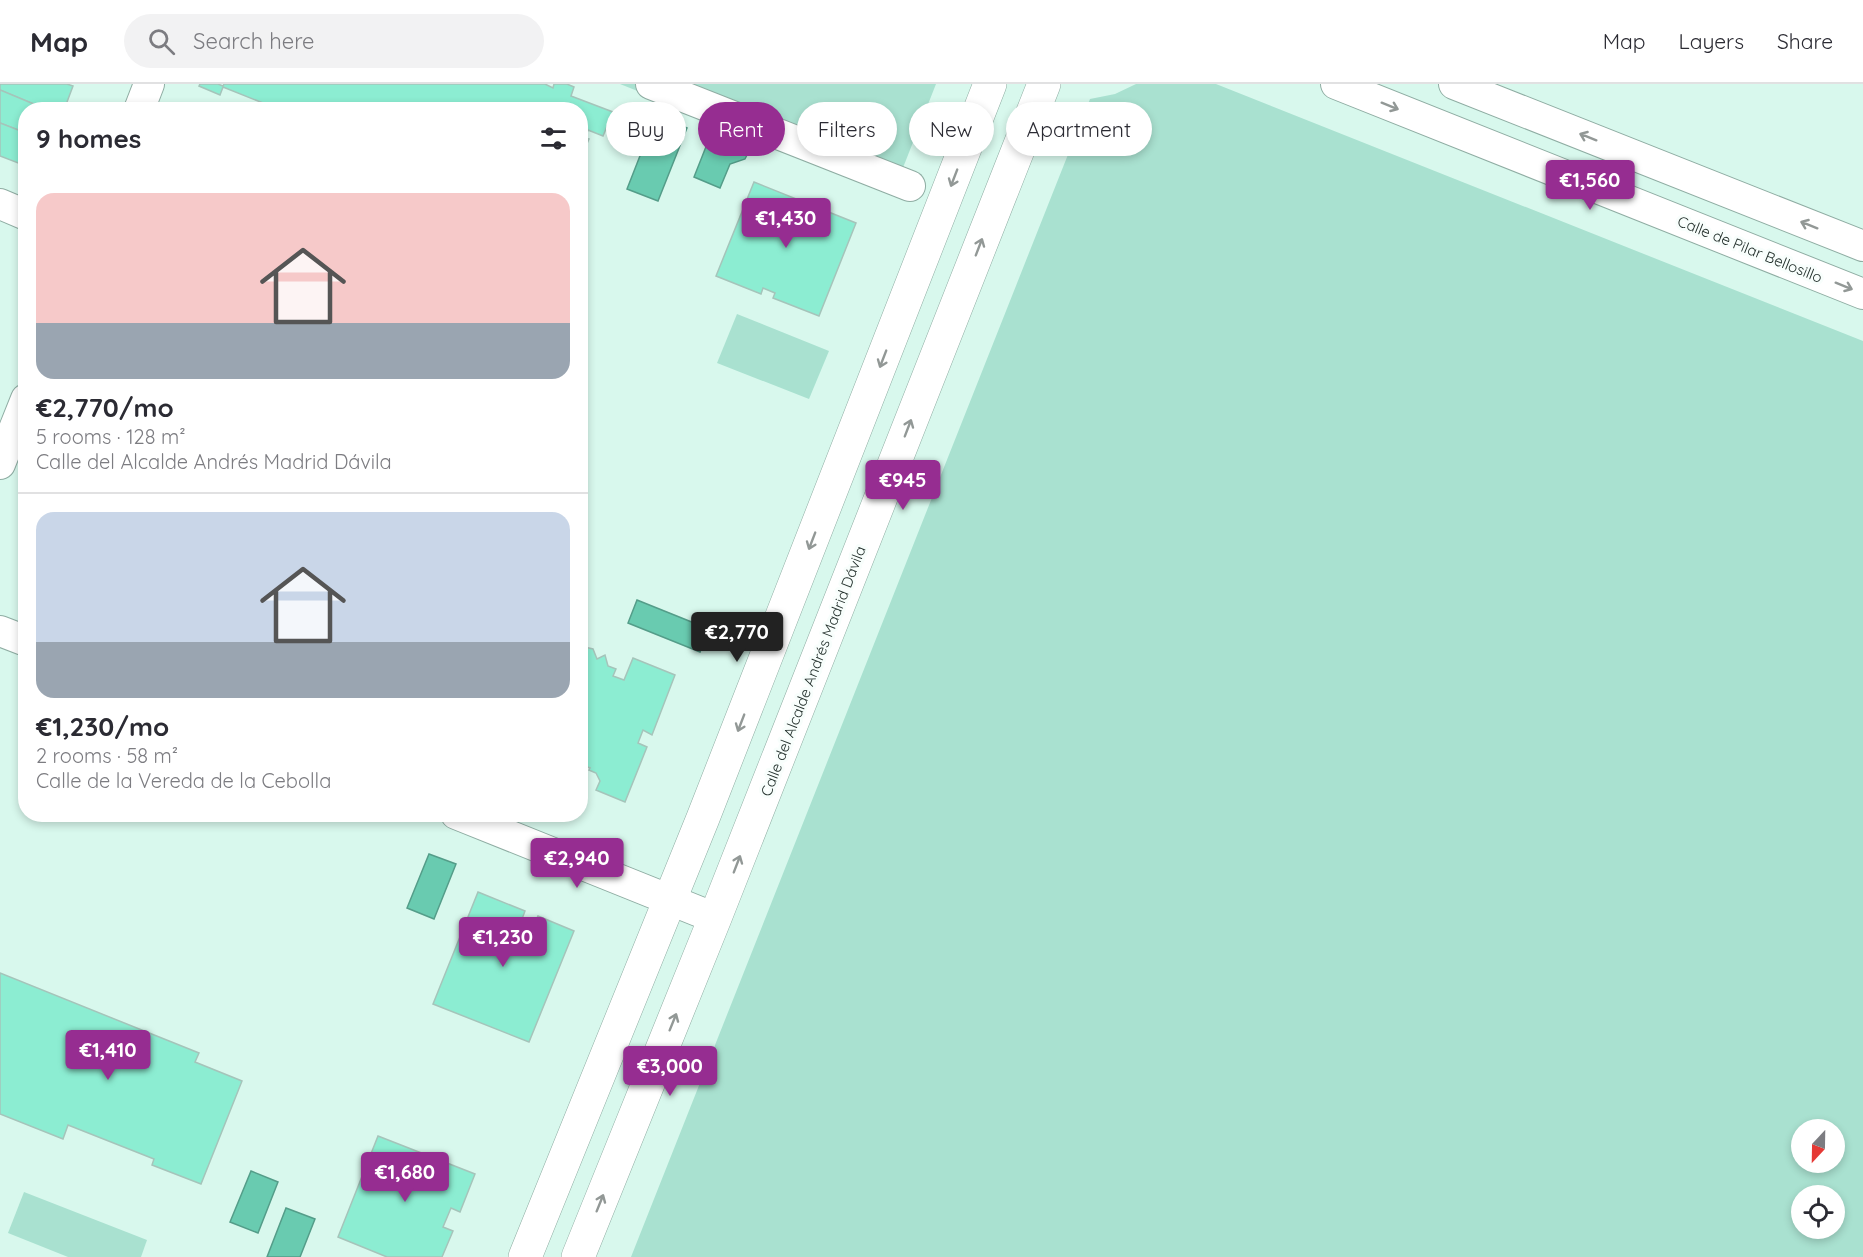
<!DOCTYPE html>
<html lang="en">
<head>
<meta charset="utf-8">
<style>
	body { margin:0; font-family:Quicksand,sans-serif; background:#f2f2f3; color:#2b2b33; height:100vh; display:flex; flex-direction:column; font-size:22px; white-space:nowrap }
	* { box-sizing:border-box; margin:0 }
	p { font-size:20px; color:#7c7c81 }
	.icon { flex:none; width:33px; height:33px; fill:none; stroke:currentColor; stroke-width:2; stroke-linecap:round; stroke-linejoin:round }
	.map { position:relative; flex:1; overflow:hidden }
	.details { position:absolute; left:18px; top:18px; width:570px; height:720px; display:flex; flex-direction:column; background:#fff; border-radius:24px; box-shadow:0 3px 9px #0003 }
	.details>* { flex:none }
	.guide { position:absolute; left:606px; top:18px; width:570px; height:54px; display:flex; gap:12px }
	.needle { width:39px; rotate:202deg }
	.buttons { position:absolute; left:1791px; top:1035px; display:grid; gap:12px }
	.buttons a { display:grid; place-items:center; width:54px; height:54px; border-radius:50%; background:#fff; box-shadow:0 3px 9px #0003; font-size:30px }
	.price { position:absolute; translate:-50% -51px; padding:0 14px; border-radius:6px; background:#962d91; color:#fff; font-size:20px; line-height:39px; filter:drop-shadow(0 2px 3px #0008) }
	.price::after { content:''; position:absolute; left:50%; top:36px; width:18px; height:14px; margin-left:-9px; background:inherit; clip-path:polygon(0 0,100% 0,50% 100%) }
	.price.on { background:#222; color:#fff }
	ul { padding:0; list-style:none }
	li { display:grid; align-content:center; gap:12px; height:318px; padding:0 18px }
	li+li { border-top:2px solid #e1e1e2 }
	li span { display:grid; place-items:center; height:186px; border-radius:18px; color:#555 }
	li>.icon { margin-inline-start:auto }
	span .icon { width:108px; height:108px; fill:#fffc; stroke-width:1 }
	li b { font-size:26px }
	h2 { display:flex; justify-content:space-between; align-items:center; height:72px; padding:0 18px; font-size:26px }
	.pill { padding:0 21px; border-radius:27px; background:#fff; box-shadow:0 3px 9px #0003; font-size:21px; line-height:54px }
	.pill.on { background:#962d91; color:#fff }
	header { display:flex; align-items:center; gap:36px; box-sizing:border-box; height:84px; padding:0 30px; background:#fff; border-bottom:2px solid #e1e1e2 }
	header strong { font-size:28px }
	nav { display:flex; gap:33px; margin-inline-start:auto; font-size:21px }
	.search { width:420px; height:54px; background:#f2f2f3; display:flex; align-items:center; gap:15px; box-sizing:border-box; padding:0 21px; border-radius:33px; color:#7c7c81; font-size:22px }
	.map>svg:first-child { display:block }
	.green { fill:#a9e1d0; fill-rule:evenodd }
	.water { fill:#69cbb0; stroke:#549d89; stroke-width:1.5 }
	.building { fill:#8cedd2; stroke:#a5c4ba; stroke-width:1.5 }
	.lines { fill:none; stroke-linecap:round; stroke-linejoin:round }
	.street-casing { stroke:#8fada3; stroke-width:32 }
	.secondary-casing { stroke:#8fada3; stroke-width:34 }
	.street { stroke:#fff; stroke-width:30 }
	.secondary { stroke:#fff; stroke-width:33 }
	.oneway { stroke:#929896 }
	.labels { text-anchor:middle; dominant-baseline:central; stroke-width:6; stroke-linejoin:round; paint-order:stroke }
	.street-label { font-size:15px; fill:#24312d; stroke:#f8fefc }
</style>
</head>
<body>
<header>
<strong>Map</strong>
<div class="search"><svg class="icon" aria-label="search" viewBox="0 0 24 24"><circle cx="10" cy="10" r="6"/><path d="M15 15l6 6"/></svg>Search here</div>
<nav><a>Map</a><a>Layers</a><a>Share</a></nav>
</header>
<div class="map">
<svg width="1863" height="1173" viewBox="0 0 1863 1173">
	<rect width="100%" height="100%" fill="#d8f8ed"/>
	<!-- green -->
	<g class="green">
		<polygon points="620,0 936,0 893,109"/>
		<path d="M 1136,0 L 1216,0 L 1863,257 L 1863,1173 L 631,1173 L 1090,15 L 1115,10 ZM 1802,1046 L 1834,1046 L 1834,1078 L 1802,1078 ZM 1802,1112 L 1834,1112 L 1834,1144 L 1802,1144 Z"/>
		<polygon points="737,230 829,267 809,315 717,279"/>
		<polygon points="24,1108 147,1156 141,1173 68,1173 8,1149"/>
	</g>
	<!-- water -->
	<g class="water">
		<polygon points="656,31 687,44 658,117 627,105"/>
		<polygon points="713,45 748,59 750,65 745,75 730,80 720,104 694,93"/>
		<polygon points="637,516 709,545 700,568 628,539"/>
		<polygon points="429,770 456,780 434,835 407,824"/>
		<polygon points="251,1087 278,1098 258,1149 230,1138"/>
		<polygon points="286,1124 315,1135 300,1173 267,1173"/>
	</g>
	<!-- building -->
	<g class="building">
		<polygon points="0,0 67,0 73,2 64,26 48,26 0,6"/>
		<polygon points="200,0 218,0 223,2 224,0 545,0 553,4 554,0 567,0 574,3 571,12 613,28 603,52 588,46 585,54 589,55 582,71 580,70 580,26 261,26 263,19 223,3 220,11 199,2"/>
		<polygon points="0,6 48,26 26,26 26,49 0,39"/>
		<polygon points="0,39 26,49 26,82 0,72"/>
		<polygon points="754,98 856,139 819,232 773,214 775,209 763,204 761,210 716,192"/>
		<polygon points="580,562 593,565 597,575 605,571 608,582 616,585 613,592 624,596 633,574 675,591 652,651 643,646 638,659 647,663 625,718 596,706 600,697 596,689 589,686 590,684 580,680"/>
		<polygon points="478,808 525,827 522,835 534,840 538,832 574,847 529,958 433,920"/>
		<polygon points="0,889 199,969 195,978 242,997 201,1100 152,1081 154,1075 68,1041 63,1055 0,1030"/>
		<polygon points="378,1052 475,1090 460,1128 451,1124 443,1143 453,1147 442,1173 387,1173 338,1153"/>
	</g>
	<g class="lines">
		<defs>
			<g id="street">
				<polyline points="651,0 910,102"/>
				<polyline points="1336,0 1863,210"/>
				<polyline points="1454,0 1863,162"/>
				<polyline points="139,26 149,0"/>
				<polyline points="0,120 26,131"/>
				<polyline points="0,380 26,315"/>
				<polyline points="0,547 26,557"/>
				<polyline points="456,730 715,834"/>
			</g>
			<g id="secondary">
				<polyline points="525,1173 703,734 990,0"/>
				<polyline points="578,1173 715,834 1044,0"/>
			</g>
		</defs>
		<!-- street casing -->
		<use href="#street" class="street-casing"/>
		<!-- secondary casing -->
		<use href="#secondary" class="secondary-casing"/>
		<!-- street -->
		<use href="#street" class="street"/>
		<!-- secondary -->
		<use href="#secondary" class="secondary"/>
	</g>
	<!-- one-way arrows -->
	<defs><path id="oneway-shaft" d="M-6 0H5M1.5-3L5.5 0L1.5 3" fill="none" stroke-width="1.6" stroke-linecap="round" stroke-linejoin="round" transform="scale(1.5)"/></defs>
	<g class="oneway">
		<use href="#oneway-shaft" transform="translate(1390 22) rotate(22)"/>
		<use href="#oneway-shaft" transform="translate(1588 53) rotate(-158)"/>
		<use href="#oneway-shaft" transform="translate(954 94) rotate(111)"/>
		<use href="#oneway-shaft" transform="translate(1809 141) rotate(-158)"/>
		<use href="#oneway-shaft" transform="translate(979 163) rotate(-69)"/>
		<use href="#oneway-shaft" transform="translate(1844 202) rotate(22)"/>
		<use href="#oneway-shaft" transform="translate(883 275) rotate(111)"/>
		<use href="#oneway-shaft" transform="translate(908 344) rotate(-69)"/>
		<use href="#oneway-shaft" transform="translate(812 457) rotate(111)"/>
		<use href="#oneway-shaft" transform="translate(741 639) rotate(111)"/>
		<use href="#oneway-shaft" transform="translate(737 780) rotate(-69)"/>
		<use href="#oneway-shaft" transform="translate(673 938) rotate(-68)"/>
		<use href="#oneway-shaft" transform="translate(600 1119) rotate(-68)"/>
	</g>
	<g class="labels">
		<!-- street labels -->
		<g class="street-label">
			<text transform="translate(1750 165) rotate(22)">Calle de Pilar Bellosillo</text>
			<text transform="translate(813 587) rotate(-69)">Calle del Alcalde Andrés Madrid Dávila</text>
		</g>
	</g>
</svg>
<div class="buttons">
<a><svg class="needle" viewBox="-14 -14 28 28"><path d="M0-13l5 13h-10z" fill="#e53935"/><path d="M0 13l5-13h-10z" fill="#7c7c81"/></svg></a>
<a><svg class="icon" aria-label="locate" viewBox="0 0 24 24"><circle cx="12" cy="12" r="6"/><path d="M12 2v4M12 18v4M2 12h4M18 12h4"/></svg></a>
</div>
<b class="price" style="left:1590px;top:127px">€1,560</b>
<b class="price" style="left:786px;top:165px">€1,430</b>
<b class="price" style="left:903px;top:427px">€945</b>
<b class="price on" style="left:737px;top:579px">€2,770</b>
<b class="price" style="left:577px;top:805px">€2,940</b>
<b class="price" style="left:503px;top:884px">€1,230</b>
<b class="price" style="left:108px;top:997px">€1,410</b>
<b class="price" style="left:670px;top:1013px">€3,000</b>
<b class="price" style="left:405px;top:1119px">€1,680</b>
<div class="guide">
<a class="pill">Buy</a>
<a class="pill on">Rent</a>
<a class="pill">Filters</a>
<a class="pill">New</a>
<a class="pill">Apartment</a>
</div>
<section class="details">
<h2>9 homes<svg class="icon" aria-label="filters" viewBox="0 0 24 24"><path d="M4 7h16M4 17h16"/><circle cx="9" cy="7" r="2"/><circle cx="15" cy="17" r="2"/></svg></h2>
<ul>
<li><span style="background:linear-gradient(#f6c9c9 70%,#9aa5b1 0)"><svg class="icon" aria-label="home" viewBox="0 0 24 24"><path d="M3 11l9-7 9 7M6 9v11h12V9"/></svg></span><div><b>€2,770/mo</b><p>5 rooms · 128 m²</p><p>Calle del Alcalde Andrés Madrid Dávila</p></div></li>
<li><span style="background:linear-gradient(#c9d6e8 70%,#9aa5b1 0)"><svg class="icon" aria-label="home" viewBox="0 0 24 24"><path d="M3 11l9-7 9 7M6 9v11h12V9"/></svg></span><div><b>€1,230/mo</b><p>2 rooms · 58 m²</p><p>Calle de la Vereda de la Cebolla</p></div></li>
</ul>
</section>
</div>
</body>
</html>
